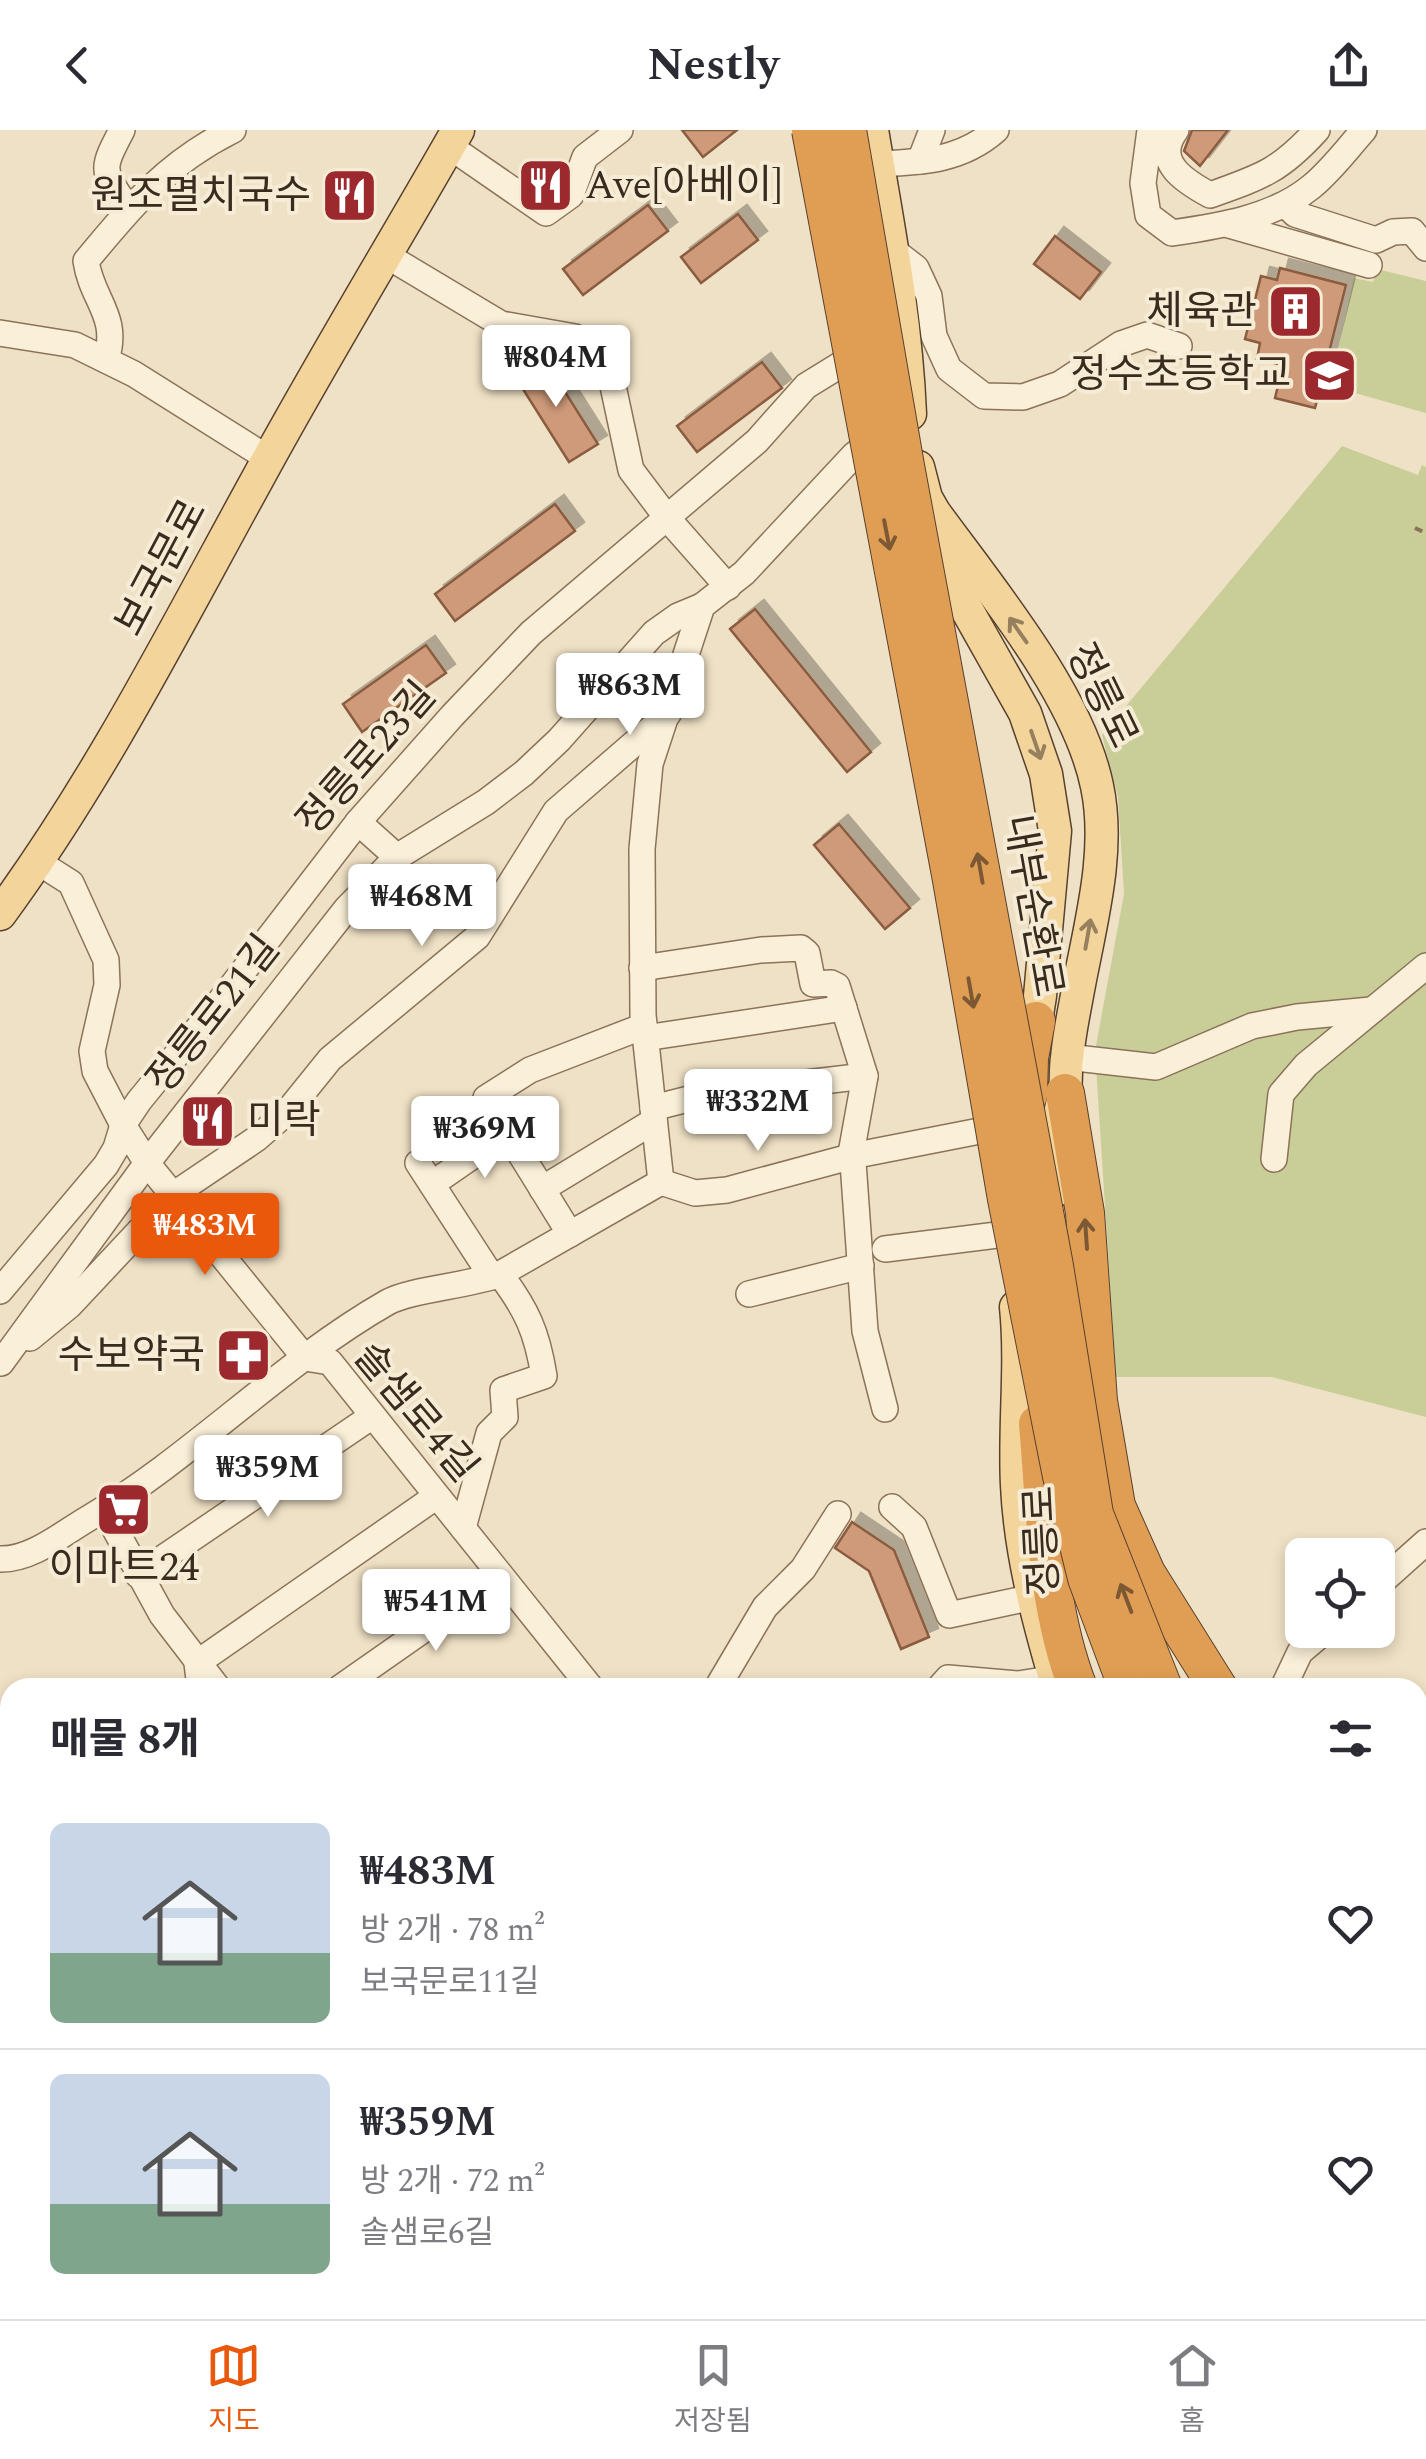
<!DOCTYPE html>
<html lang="ko">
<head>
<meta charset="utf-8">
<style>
	body { margin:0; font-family:Spectral,"Noto Sans KR",serif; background:#f7f7f7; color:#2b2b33; height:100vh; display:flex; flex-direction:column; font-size:38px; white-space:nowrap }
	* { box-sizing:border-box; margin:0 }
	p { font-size:32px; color:#7c7c81 }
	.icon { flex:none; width:55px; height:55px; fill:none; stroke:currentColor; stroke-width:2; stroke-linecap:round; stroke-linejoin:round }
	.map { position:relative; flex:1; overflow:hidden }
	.details { position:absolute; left:0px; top:1548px; width:1428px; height:642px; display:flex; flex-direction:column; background:#fff; border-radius:30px 30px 0 0; box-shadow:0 5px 15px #0003 }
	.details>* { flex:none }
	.tools { position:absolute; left:1285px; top:1408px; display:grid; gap:20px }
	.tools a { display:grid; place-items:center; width:110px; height:110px; border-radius:15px; background:#fff; box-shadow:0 5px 15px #0003; font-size:50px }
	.price { position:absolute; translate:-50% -85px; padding:0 22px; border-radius:10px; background:#fff; color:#222; font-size:32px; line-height:65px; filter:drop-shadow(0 2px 5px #0008) }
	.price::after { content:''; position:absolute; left:50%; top:60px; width:30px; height:22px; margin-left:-15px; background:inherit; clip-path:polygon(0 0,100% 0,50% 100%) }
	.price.on { background:#ea580c; color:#fff }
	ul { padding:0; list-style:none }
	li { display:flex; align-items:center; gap:30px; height:250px; padding:0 50px }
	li+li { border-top:2px solid #e1e1e2 }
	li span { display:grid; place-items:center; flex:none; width:280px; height:200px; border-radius:15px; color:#555 }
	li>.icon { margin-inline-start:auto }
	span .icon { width:120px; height:120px; fill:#fffc; stroke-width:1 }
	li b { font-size:42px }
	h2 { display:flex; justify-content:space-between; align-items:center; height:120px; padding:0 50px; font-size:42px }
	header { display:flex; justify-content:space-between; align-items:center; height:130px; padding:0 50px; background:#fff; font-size:45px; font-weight:700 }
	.tab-bar { display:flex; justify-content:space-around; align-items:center; height:140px; border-top:2px solid #e1e1e2; background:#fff; font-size:28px; color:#7c7c81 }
	.tab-bar a { display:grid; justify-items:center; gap:5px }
	.tab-bar .on { color:#ea580c }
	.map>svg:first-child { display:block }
	.green { fill:#c9ce98 }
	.building { fill:#ce9a7a; stroke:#8a5b3f; stroke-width:2.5; filter:url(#shadow) }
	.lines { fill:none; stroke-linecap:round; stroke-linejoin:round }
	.minor-casing { stroke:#8b735a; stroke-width:28 }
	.major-casing { stroke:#58412e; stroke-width:35 }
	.highway-casing { stroke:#58412e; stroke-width:40 }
	.path { stroke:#8b735a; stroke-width:4; stroke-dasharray:8 5; stroke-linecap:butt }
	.minor { stroke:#faefd8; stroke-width:25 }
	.major { stroke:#f3d59c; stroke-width:32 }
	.highway { stroke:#e09e54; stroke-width:38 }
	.highway-bridge-casing { stroke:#58412e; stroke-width:40; stroke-linecap:butt }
	.highway-bridge { stroke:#e09e54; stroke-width:38 }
	.oneway { stroke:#7c5934 }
	.oneway2 { stroke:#96805e }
	.labels { text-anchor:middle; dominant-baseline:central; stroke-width:8; stroke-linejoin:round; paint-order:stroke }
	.poi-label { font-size:40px; fill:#3a2b1f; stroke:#f6ecd5; text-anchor:end }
	.street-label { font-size:40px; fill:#3a2b1f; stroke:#f6ecd5 }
</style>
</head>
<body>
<header><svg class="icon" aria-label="back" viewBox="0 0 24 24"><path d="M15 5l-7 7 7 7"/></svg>Nestly<svg class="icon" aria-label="share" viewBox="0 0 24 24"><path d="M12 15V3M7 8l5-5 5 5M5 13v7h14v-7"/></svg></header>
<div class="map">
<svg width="1426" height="2189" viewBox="0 0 1426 2189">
	<defs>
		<filter id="shadow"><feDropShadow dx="9" dy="-9" stdDeviation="0" flood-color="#0004"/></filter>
	</defs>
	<rect width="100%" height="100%" fill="#efe1c5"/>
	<!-- green -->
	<g class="green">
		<polygon points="1377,139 1426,151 1426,283 1330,256 1354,148 1373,152"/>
		<polygon points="1342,316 1418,345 1422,335 1426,337 1426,1287 1272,1247 1116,1247 1095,921 1124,764 1118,667 1102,605"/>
		<polygon points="1426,1590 1426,1830 1418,1831 1418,1596"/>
	</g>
	<!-- building -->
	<g class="building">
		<polygon points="682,0 737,0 703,27"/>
		<polygon points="1192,0 1228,0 1200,36 1184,21"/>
		<polygon points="648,75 668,101 583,165 563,139"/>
		<polygon points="738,84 758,110 701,153 681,127"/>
		<polygon points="1055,106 1101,142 1080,169 1034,134"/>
		<polygon points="1280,138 1346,155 1315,278 1275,268 1283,235 1257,229 1260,213 1245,209 1261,146 1277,150"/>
		<polygon points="543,227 598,314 569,332 514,245"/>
		<polygon points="762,232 782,258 697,322 677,296"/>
		<polygon points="555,374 575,401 455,491 435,464"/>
		<polygon points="755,479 871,622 847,642 730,499"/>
		<polygon points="426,515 446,543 362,602 343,574"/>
		<polygon points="839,694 910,778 885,799 814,715"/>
		<polygon points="852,1392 894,1420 929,1507 901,1519 869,1441 835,1418"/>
	</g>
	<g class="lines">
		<defs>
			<g id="minor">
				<path d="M 122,0 C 100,42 102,39 128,79"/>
				<path d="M 1150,0 L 1143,53 L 1148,85 L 1172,103 C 1219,96 1273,88 1311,57 C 1331,41 1347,19 1364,0"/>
				<path d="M 1176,0 C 1152,32 1186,52 1210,65 C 1261,47 1280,41 1317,0"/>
				<polyline points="449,16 546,83 571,65 585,27 620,0"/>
				<polyline points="920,31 932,0"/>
				<path d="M 877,34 C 922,32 961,31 996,0"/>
				<polyline points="1286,75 1295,84 1376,110 1393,102 1412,101 1426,118"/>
				<polyline points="1229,95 1369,135"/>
				<polyline points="894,121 916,138 929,166 934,206 949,239 984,266 1023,267 1060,254 1121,214 1147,205 1179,216"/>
				<polyline points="384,124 501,194 575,207 607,228 631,340 668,389 728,457"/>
				<polyline points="0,203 75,215 134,244 269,329"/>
				<path d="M 106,230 C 120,186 92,171 86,131 C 132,75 167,33 233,0"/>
				<polyline points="358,692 397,727"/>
				<polyline points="38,732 71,753 106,830 107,855 92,921 95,941 123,995 147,1033 305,1228"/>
				<polyline points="642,838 761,820 801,818 807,823 813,854 831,853 837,856 865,946 852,1018 865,1201 885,1279"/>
				<polyline points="645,908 844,878"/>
				<polyline points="1067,927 1156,937 1252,896 1297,887 1371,880"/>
				<polyline points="653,978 704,965 865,946"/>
				<polyline points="1274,1029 1281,964 1306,935 1426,836"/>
				<polyline points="418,1033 492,1147"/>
				<polyline points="661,1052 643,885 642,719 650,634 702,476 744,443 854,325 878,307"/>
				<polyline points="661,1052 695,1063 727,1060 857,1025 1000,997"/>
				<polyline points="432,1054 507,1002"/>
				<polyline points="542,1059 654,991"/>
				<polyline points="570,1104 486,968 530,940 644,896"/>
				<polyline points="885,1119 1005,1104"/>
				<polyline points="0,1161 106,1035 116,1018 123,995 139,971 218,874 358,692 452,586 531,503 757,311 806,256 866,219"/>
				<polyline points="749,1164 861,1136"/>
				<polyline points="30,1208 70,1175 173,1065 256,1009 288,981 330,929 477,807 556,681 668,584"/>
				<polyline points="305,1228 330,1232 591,1558"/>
				<polyline points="1,1233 147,1033 347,778 397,727 486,672 524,643 559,610 654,503 678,486 702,476"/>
				<polyline points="892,1377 914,1397 949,1485 1033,1467"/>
				<polyline points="104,1379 162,1485 218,1558"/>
				<path d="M 463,1398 L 489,1303 L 505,1287 L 503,1260 L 544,1246 C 537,1202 527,1180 500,1144"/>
				<path d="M 0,1429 C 31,1430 62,1404 89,1388 C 194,1326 281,1233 388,1172 C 412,1159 469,1156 500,1144 L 661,1052"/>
				<polyline points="138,1445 368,1289"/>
				<polyline points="1378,1455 1426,1412"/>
				<polyline points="200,1558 197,1533 431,1370"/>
				<polyline points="340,1558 500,1446"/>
				<polyline points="717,1558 765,1477 803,1439 838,1384"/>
				<polyline points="939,1558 948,1548 1018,1554 1056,1548"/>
				<polyline points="1283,1558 1300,1522 1326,1500"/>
				<polyline points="0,1780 10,1772"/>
				<polyline points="1418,1788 1426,1810"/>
				<polyline points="0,1806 10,1818"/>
				<polyline points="0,1885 10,1897"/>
				<polyline points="0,2007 10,2019"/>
				<polyline points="246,2180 247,2189"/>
				<polyline points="451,2180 458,2189"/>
				<polyline points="637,2180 639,2189"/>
				<polyline points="739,2180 742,2189"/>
				<polyline points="880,2180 887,2189"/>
				<polyline points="7,2189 13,2180"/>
				<polyline points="1091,2189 1105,2180"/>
			</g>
			<g id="major">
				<path d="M 872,0 C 888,95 906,187 910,284"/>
				<path d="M 918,337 L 926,368 L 934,382 C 990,459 1078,564 1097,656 C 1111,722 1090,795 1078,860 C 1074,882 1069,905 1067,928 C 1065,940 1067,953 1064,966 C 1056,1000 1050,1028 1052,1063"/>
				<polyline points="922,400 1025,583 1046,644 1055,701 1040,866 1036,891 1027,911"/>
				<path d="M 0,784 C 101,646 176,497 258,348 C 322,230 392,116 458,0"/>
				<path d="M 1016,1177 C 1022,1236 1014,1296 1017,1355 C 1020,1420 1036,1482 1054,1544"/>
				<polyline points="306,2189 317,2180"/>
			</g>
			<g id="highway">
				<polyline points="1065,963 1085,1083 1098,1271 1116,1376 1146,1443 1218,1558"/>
				<polyline points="1028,965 1029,928 1036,891"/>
				<path d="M 1038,1294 C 1046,1383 1045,1473 1078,1558"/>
				<polyline points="1418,1925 1426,1936"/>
				<polyline points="1418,1972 1426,1984"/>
				<polyline points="1418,2035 1426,2049"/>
			</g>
		</defs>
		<!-- minor casing -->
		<use href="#minor" class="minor-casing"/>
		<!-- major casing -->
		<use href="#major" class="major-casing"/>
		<!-- highway casing -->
		<use href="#highway" class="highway-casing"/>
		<!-- path -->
		<polyline class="path" points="1415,398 1426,403"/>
		<!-- minor -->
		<use href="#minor" class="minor"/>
		<!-- major -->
		<use href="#major" class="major"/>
		<!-- highway -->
		<use href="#highway" class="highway"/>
		<defs>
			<g id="highway-bridge">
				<polyline points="811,0 952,750 1007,1069 1062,1346 1087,1448 1128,1558"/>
				<polyline points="847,0 905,336 1054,1136 1094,1384 1163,1558"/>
				<polyline points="1418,1850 1426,1862"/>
			</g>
		</defs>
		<!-- highway-bridge casing -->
		<use href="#highway-bridge" class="highway-bridge-casing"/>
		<!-- highway-bridge -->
		<use href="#highway-bridge" class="highway-bridge"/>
	</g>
	<!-- one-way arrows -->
	<defs><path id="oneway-shaft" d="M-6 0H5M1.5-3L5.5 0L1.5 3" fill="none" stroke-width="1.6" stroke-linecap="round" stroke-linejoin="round" transform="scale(2.5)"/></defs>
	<g class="oneway">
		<use href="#oneway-shaft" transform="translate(887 405) rotate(79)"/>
		<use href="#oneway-shaft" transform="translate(980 738) rotate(-100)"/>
		<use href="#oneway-shaft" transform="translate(971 863) rotate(80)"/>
		<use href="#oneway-shaft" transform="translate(1086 1104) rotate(-94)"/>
		<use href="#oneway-shaft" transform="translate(1126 1468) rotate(-111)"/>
	</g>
	<g class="oneway2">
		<use href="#oneway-shaft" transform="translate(1018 500) rotate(-125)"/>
		<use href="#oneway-shaft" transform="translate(1036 615) rotate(71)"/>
		<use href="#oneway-shaft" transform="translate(1088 804) rotate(-80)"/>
	</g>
	<!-- icons -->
	<defs>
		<symbol id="restaurant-square" viewBox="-11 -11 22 22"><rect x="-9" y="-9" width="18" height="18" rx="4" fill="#9b292d" stroke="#f6ecd5"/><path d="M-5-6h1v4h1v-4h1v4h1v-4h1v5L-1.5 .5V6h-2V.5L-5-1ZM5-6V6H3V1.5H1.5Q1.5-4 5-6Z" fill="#fff"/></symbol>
		<symbol id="building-square" viewBox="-11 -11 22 22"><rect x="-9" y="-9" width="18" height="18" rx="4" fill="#9b292d" stroke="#f6ecd5"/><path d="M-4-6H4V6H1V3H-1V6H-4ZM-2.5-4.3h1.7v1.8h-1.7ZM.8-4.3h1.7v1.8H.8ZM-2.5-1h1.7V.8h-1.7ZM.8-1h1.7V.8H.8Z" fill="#fff"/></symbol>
		<symbol id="school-square" viewBox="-11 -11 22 22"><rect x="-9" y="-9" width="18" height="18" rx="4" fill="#9b292d" stroke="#f6ecd5"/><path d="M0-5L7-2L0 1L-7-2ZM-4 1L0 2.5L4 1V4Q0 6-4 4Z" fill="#fff"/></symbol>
		<symbol id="pharmacy-square" viewBox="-11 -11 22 22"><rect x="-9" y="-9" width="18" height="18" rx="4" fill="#9b292d" stroke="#f6ecd5"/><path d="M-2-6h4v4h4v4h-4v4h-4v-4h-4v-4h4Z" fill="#fff"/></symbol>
		<symbol id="supermarket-square" viewBox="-11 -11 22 22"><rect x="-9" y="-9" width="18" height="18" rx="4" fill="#9b292d" stroke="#f6ecd5"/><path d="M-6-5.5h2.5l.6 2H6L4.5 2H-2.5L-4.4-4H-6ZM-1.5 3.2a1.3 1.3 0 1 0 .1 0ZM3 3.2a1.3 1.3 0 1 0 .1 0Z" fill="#fff"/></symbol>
	</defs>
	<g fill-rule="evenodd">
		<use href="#restaurant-square" x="514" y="24" width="63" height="63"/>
		<use href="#restaurant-square" x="318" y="34" width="63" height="63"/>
		<use href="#building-square" x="1264" y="150" width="63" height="63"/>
		<use href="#school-square" x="1298" y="214" width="63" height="63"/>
		<use href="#restaurant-square" x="176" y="960" width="63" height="63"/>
		<use href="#pharmacy-square" x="212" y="1194" width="63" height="63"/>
		<use href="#supermarket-square" x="92" y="1348" width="63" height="63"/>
	</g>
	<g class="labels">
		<!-- poi labels -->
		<g class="poi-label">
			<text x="585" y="56" text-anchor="start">Ave[아베이]</text>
			<text x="311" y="66">원조멸치국수</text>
			<text x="1257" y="182">체육관</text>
			<text x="1291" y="245">정수초등학교</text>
			<text x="247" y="991" text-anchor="start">미락</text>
			<text x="205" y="1226">수보약국</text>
			<text x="124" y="1438" text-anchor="middle">이마트24</text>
		</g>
		<!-- street labels -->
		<g class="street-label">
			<text transform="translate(162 438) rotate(-62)">보국문로</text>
			<text transform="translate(1101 566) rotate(64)">정릉로</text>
			<text transform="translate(367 629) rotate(-49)">정릉로23길</text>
			<text transform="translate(1032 776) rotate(80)">내부순환로</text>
			<text transform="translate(214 885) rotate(-52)">정릉로21길</text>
			<text transform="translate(415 1283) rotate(50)">솔샘로4길</text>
			<text transform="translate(1043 1411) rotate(-93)">정릉로</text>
		</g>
	</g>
</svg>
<div class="tools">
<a><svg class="icon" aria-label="locate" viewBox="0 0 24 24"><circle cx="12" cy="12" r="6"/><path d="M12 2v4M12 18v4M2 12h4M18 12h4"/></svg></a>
</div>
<b class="price" style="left:556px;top:280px">₩804M</b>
<b class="price" style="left:630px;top:608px">₩863M</b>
<b class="price" style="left:422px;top:819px">₩468M</b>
<b class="price" style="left:758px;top:1024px">₩332M</b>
<b class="price" style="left:485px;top:1051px">₩369M</b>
<b class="price on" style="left:205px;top:1148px">₩483M</b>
<b class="price" style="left:268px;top:1390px">₩359M</b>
<b class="price" style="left:436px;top:1524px">₩541M</b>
<section class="details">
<h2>매물 8개<svg class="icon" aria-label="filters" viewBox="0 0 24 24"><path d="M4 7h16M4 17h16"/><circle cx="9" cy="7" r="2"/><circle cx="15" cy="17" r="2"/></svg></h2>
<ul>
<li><span style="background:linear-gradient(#c9d6e8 65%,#7fa58c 0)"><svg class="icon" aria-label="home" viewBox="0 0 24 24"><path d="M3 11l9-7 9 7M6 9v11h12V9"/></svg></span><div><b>₩483M</b><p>방 2개 · 78 m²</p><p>보국문로11길</p></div><svg class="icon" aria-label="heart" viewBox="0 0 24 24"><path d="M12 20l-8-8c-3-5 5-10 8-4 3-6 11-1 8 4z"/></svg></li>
<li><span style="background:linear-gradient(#c9d6e8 65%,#7fa58c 0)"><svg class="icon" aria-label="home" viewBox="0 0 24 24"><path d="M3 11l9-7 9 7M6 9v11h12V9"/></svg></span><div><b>₩359M</b><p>방 2개 · 72 m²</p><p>솔샘로6길</p></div><svg class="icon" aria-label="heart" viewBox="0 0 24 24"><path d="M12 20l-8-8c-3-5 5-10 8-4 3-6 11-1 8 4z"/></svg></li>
</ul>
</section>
</div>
<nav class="tab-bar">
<a class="on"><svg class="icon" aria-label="map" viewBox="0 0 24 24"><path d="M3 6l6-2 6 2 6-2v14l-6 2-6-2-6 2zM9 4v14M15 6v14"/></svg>지도</a>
<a><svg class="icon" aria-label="saved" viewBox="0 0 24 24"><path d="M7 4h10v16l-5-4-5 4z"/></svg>저장됨</a>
<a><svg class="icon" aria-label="home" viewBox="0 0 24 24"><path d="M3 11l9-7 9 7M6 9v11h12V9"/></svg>홈</a>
</nav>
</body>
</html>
